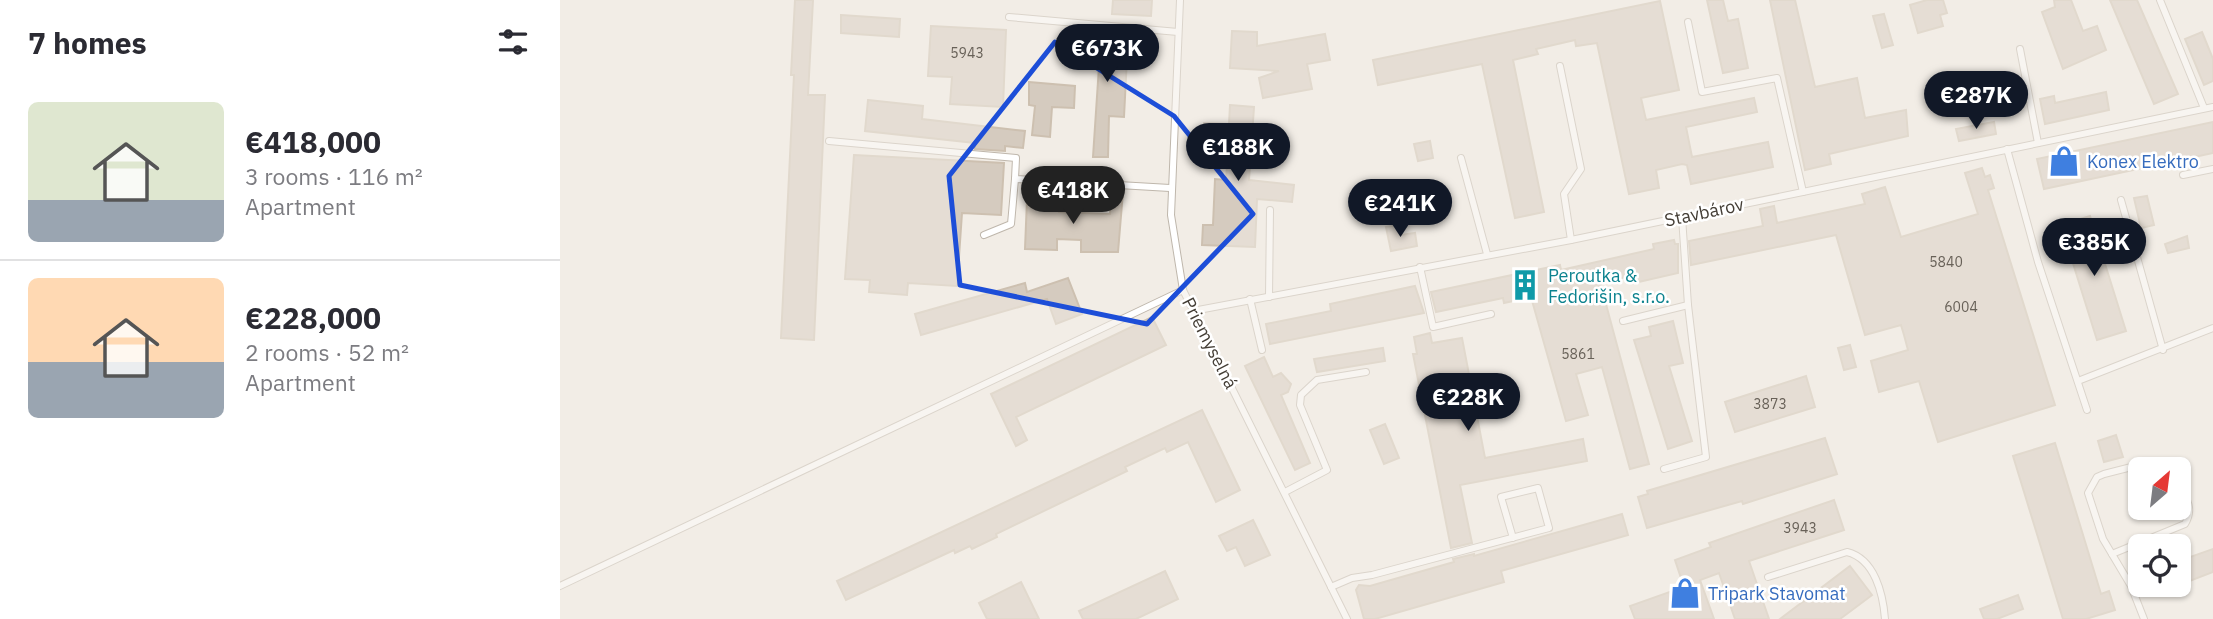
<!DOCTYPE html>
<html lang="en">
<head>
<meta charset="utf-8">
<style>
	body { margin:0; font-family:"IBM Plex Sans",sans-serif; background:#f2f2f3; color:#2b2b33; height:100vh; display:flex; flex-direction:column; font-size:26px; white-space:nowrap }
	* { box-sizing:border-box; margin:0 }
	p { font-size:23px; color:#7c7c81 }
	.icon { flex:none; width:38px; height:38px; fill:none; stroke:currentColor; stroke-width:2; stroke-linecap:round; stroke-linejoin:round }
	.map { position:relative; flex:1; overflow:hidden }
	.details { display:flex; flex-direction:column; background:#fff; width:560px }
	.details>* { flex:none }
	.needle { width:46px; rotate:28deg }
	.fabs { position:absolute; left:1568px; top:457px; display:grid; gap:14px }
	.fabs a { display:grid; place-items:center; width:63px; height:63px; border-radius:10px; background:#fff; box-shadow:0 2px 5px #0004; font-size:35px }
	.price { position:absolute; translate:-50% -60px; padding:0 16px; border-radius:24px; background:#111827; color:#fff; font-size:23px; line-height:46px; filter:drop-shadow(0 2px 4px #0008) }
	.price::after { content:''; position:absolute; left:50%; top:42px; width:21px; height:16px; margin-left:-10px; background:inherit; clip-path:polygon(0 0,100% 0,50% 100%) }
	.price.active { background:#222; color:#fff }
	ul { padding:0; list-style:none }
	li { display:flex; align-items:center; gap:21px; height:175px; padding:0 28px }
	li+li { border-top:2px solid #e1e1e2 }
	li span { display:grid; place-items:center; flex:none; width:196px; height:140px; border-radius:10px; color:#555 }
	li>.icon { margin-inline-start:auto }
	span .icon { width:84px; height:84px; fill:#fffc; stroke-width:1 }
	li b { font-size:30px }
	h2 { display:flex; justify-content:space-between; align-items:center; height:84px; padding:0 28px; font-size:30px }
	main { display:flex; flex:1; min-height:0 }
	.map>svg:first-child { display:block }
	.building { fill:#d5cbbf; stroke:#cdc0b0; stroke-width:2 }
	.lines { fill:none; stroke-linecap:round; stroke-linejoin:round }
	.lane-casing { stroke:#bfb7ac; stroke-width:8 }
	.lane { stroke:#fff; stroke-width:6 }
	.marked { fill:none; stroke:#1d4ed8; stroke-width:5; stroke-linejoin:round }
	.labels { text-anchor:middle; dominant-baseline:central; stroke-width:5; stroke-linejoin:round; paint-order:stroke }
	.number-label { font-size:14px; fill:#686158 }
	.shop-label { font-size:18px; fill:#366cbe; stroke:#fff; text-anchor:start }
	.street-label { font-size:18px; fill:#443e36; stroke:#fff }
	.culture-label { font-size:18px; fill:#0d838f; stroke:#fff; text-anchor:start }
</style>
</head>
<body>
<main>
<section class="details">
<h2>7 homes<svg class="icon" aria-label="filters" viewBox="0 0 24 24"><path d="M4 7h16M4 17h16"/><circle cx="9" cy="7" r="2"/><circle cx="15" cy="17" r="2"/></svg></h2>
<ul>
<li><span style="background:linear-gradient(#dfe7d0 70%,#9aa5b1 0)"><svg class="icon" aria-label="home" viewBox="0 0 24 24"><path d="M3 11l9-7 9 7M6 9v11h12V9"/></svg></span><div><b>€418,000</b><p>3 rooms · 116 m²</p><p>Apartment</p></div></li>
<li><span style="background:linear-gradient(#ffd9b3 60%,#9aa5b1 0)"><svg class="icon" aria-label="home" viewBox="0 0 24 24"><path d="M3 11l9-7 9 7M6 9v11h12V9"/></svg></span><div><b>€228,000</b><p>2 rooms · 52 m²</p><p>Apartment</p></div></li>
</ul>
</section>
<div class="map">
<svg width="1653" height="619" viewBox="0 0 1653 619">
	<rect width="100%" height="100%" fill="#f2ede6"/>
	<!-- building -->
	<g class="building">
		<polygon points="235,0 253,0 248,95 265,95 254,340 221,338 234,75 231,75"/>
		<polygon points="553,0 592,0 591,16 552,14"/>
		<polygon points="1147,0 1163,0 1168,21 1178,19 1188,68 1163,73"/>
		<polygon points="1210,0 1235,0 1255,87 1297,78 1305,118 1346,110 1348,136 1269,154 1271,164 1245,170"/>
		<polygon points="1367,0 1383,0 1387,13 1380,15 1383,26 1358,33 1350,5"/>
		<polygon points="1494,0 1511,0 1523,31 1537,26 1546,50 1503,69 1482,12 1495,7"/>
		<polygon points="1550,0 1577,0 1618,94 1594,104"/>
		<polygon points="1100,1 1119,90 1081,98 1086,120 1194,98 1197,112 1126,127 1132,157 1208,142 1213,167 1131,184 1127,165 1122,164 1096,170 1099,188 1069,194 1037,43 1016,46 1015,40 976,49 978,54 953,60 984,212 955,218 922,64 818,85 813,60"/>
		<polygon points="1324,14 1333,45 1322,48 1313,16"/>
		<polygon points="281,15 340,19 339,37 281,33"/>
		<polygon points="371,26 446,30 443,107 390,104 392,77 368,76"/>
		<polygon points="672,31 697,32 697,46 765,34 770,60 747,64 752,89 703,98 699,78 719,71 670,68"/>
		<polygon points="1642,32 1653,59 1653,81 1644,85 1625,39"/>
		<polygon points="515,34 568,38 564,117 549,116 548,157 533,157 540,51 514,49"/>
		<polygon points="469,82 515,86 514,108 492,107 490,137 472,135 475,106 469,105"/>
		<polygon points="1546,92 1549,110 1485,124 1480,99 1494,96 1495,103"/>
		<polygon points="308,100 363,106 362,119 465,131 463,148 445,146 445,151 415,149 415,143 305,131"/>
		<polygon points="670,105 694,107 689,180 734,185 732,202 697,199 695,247 642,245 643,225 653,225 655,179 666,180 668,149 643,148 644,123 669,124"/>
		<polygon points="1434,122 1436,134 1399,141 1396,129"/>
		<polygon points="1653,122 1653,153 1484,189 1477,159"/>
		<polygon points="870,141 873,158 858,161 854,144"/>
		<polygon points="294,155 444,163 441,215 402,213 397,286 348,283 347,295 309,292 310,280 285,279"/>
		<polygon points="1422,168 1425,177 1430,175 1434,188 1428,190 1495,405 1378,442 1359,381 1319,392 1311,361 1348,350 1344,335 1341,325 1305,335 1276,235 1131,265 1129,241 1203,226 1200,209 1214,206 1217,223 1305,204 1302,194 1325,187 1341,237 1418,214 1405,173"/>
		<polygon points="552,191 563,192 558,252 521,252 521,240 497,239 497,250 465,249 467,199 500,200 499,212 550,214"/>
		<polygon points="1587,196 1594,225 1581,228 1574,198"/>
		<polygon points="1530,216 1566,331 1537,340 1501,225"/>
		<polygon points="839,225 841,235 855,233 857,246 831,251 826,227"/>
		<polygon points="1627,236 1629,248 1608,253 1605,244"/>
		<polygon points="1114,240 1115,244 1118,244 1118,273 1074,283 1072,276 1040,282 1089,464 1070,469 1042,367 1016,374 1028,415 1006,421 971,297 944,303 943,298 876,312 871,292 1000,265 1001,270 1094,249 1093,244"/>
		<polygon points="508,278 522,314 496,324 487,299 361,335 355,314 465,283 467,292"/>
		<polygon points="855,286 864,313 710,344 706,324 771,311 770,304"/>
		<polygon points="592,317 606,345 456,417 467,440 456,446 431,394"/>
		<polygon points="1113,321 1123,363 1109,366 1132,441 1108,449 1074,340 1091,336 1089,327"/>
		<polygon points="870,333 872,343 902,338 925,458 1023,439 1027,461 900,485 912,543 891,548 853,354 857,354 854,337"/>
		<polygon points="1290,345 1296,367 1284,370 1278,348"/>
		<polygon points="823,348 825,361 757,372 754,359"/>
		<polygon points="704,357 713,377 721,373 731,384 728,392 721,395 750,463 735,470 685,366"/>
		<polygon points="1246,376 1255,407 1175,432 1165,402"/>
		<polygon points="642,410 680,490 656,502 628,442 607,452 605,448 565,467 567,471 436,534 437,537 412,549 410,546 395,553 394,550 286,600 277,581"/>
		<polygon points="825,424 839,458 824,464 810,430"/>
		<polygon points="1556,435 1563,457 1544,462 1538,441"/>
		<polygon points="1265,438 1277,474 1183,504 1182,501 1087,528 1078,497 1088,494 1087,491"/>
		<polygon points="1495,443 1541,594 1549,591 1555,610 1526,619 1503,619 1453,456"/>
		<polygon points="1274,500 1284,530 1189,561 1209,619 1175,619 1159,573 1140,580 1154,619 1075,619 1070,606 1124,587 1115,560 1151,547 1149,543"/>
		<polygon points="1062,514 1068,535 941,571 944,582 815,619 804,619 796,590 799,585 810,586 894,562 893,559 914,554 914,556"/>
		<polygon points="693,520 710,555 685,566 676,547 667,551 659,536"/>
		<polygon points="1653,549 1653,572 1619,585 1619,561"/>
		<polygon points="1290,566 1312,595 1280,619 1220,619"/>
		<polygon points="605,571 618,599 576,619 523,619 519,611"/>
		<polygon points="461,582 479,619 427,619 419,603"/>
		<polygon points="1458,595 1463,609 1437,619 1424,619 1420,609"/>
	</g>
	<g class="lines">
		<defs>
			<g id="lane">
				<polyline points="620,0 611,215 623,290 787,619"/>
				<polyline points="1600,0 1644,108"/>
				<polyline points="449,17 618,32"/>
				<polyline points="1128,22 1142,92 1217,78 1243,192"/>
				<polyline points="1460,49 1478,143"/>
				<polyline points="1000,66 1021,169 1004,194 1011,240"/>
				<polyline points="269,141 456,158 455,179 610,188"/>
				<polyline points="1447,149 1478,262 1527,410"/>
				<polyline points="901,158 927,254"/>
				<polyline points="1623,175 1653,169"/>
				<polyline points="1561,200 1603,350"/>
				<polyline points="424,235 451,224 455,179"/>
				<polyline points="860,267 873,327 931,314"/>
				<polyline points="709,297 710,210"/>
				<polyline points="690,299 702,350"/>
				<polyline points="633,311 1011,240 1653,107"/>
				<polyline points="1063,321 1128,305"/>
				<polyline points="1518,381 1653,328"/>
				<polyline points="1104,469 1146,457 1128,305 1122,217"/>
				<polyline points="725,492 767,470 740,405 741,395 757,380 806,372"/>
				<path d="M 1552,554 L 1625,524 C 1634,509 1627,499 1619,486"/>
				<path d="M 1208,577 L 1287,552 C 1315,559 1323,594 1325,619"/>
				<polyline points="0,586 623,290"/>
				<polyline points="771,587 792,578 812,575 989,528 978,488 941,497 953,538"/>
				<polyline points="1584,619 1571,586 1543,539 1528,493 1537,477 1544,474 1595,461 1608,469"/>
			</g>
		</defs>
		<!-- lane casing -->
		<use href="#lane" class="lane-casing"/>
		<!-- lane -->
		<use href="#lane" class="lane"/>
	</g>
	<!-- marked area -->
	<path d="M0 0H1653V619H0ZM 495,42 L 614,116 L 693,214 L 587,324 L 400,285 L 389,176 Z" fill="#f2ede6" fill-opacity=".55" fill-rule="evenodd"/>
	<path class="marked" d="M 495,42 L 614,116 L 693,214 L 587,324 L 400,285 L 389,176 Z"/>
	<!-- icons -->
	<defs>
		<symbol id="shop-bare" viewBox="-9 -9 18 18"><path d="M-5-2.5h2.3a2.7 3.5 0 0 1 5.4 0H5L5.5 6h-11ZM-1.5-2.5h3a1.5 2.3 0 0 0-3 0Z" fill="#3f7fe0" stroke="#fff" stroke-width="2.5" paint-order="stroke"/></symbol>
		<symbol id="building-bare" viewBox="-9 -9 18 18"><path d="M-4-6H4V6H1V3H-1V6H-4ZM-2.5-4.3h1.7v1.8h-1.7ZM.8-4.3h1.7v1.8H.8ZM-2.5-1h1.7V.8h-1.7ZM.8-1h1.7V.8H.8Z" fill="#0f9aa8" stroke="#fff" stroke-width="2.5" paint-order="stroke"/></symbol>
	</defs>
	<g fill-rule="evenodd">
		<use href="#shop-bare" x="1482" y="139" width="44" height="44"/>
		<use href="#building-bare" x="943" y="263" width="44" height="44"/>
		<use href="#shop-bare" x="1103" y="571" width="44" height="44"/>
	</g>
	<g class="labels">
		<!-- number labels -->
		<g class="number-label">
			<text x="407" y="53">5943</text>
			<text x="1386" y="262">5840</text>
			<text x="1401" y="307">6004</text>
			<text x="1018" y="354">5861</text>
			<text x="1210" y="404">3873</text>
			<text x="1240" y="528">3943</text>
		</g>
		<!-- shop labels -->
		<g class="shop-label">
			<text x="1527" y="161">Konex Elektro</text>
			<text x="1148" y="593">Tripark Stavomat</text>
		</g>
		<!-- street labels -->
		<g class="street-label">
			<text transform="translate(1144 212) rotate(-12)">Stavbárov</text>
			<text transform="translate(650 343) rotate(63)">Priemyselná</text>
		</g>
		<!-- culture labels -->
		<g class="culture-label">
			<text x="988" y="275">Peroutka &amp;<tspan x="988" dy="21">Fedorišin, s.r.o.</tspan></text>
		</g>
	</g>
</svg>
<div class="fabs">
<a><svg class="needle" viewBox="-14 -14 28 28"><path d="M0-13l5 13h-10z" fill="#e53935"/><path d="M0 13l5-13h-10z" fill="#7c7c81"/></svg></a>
<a><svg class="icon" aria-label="locate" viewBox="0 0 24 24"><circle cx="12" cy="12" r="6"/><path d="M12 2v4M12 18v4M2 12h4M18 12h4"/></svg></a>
</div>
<b class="price" style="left:547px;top:84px">€673K</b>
<b class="price" style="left:1416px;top:131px">€287K</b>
<b class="price" style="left:678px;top:183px">€188K</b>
<b class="price active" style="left:513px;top:226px">€418K</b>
<b class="price" style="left:840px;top:239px">€241K</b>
<b class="price" style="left:1534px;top:278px">€385K</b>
<b class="price" style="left:908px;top:433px">€228K</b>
</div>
</main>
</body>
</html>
